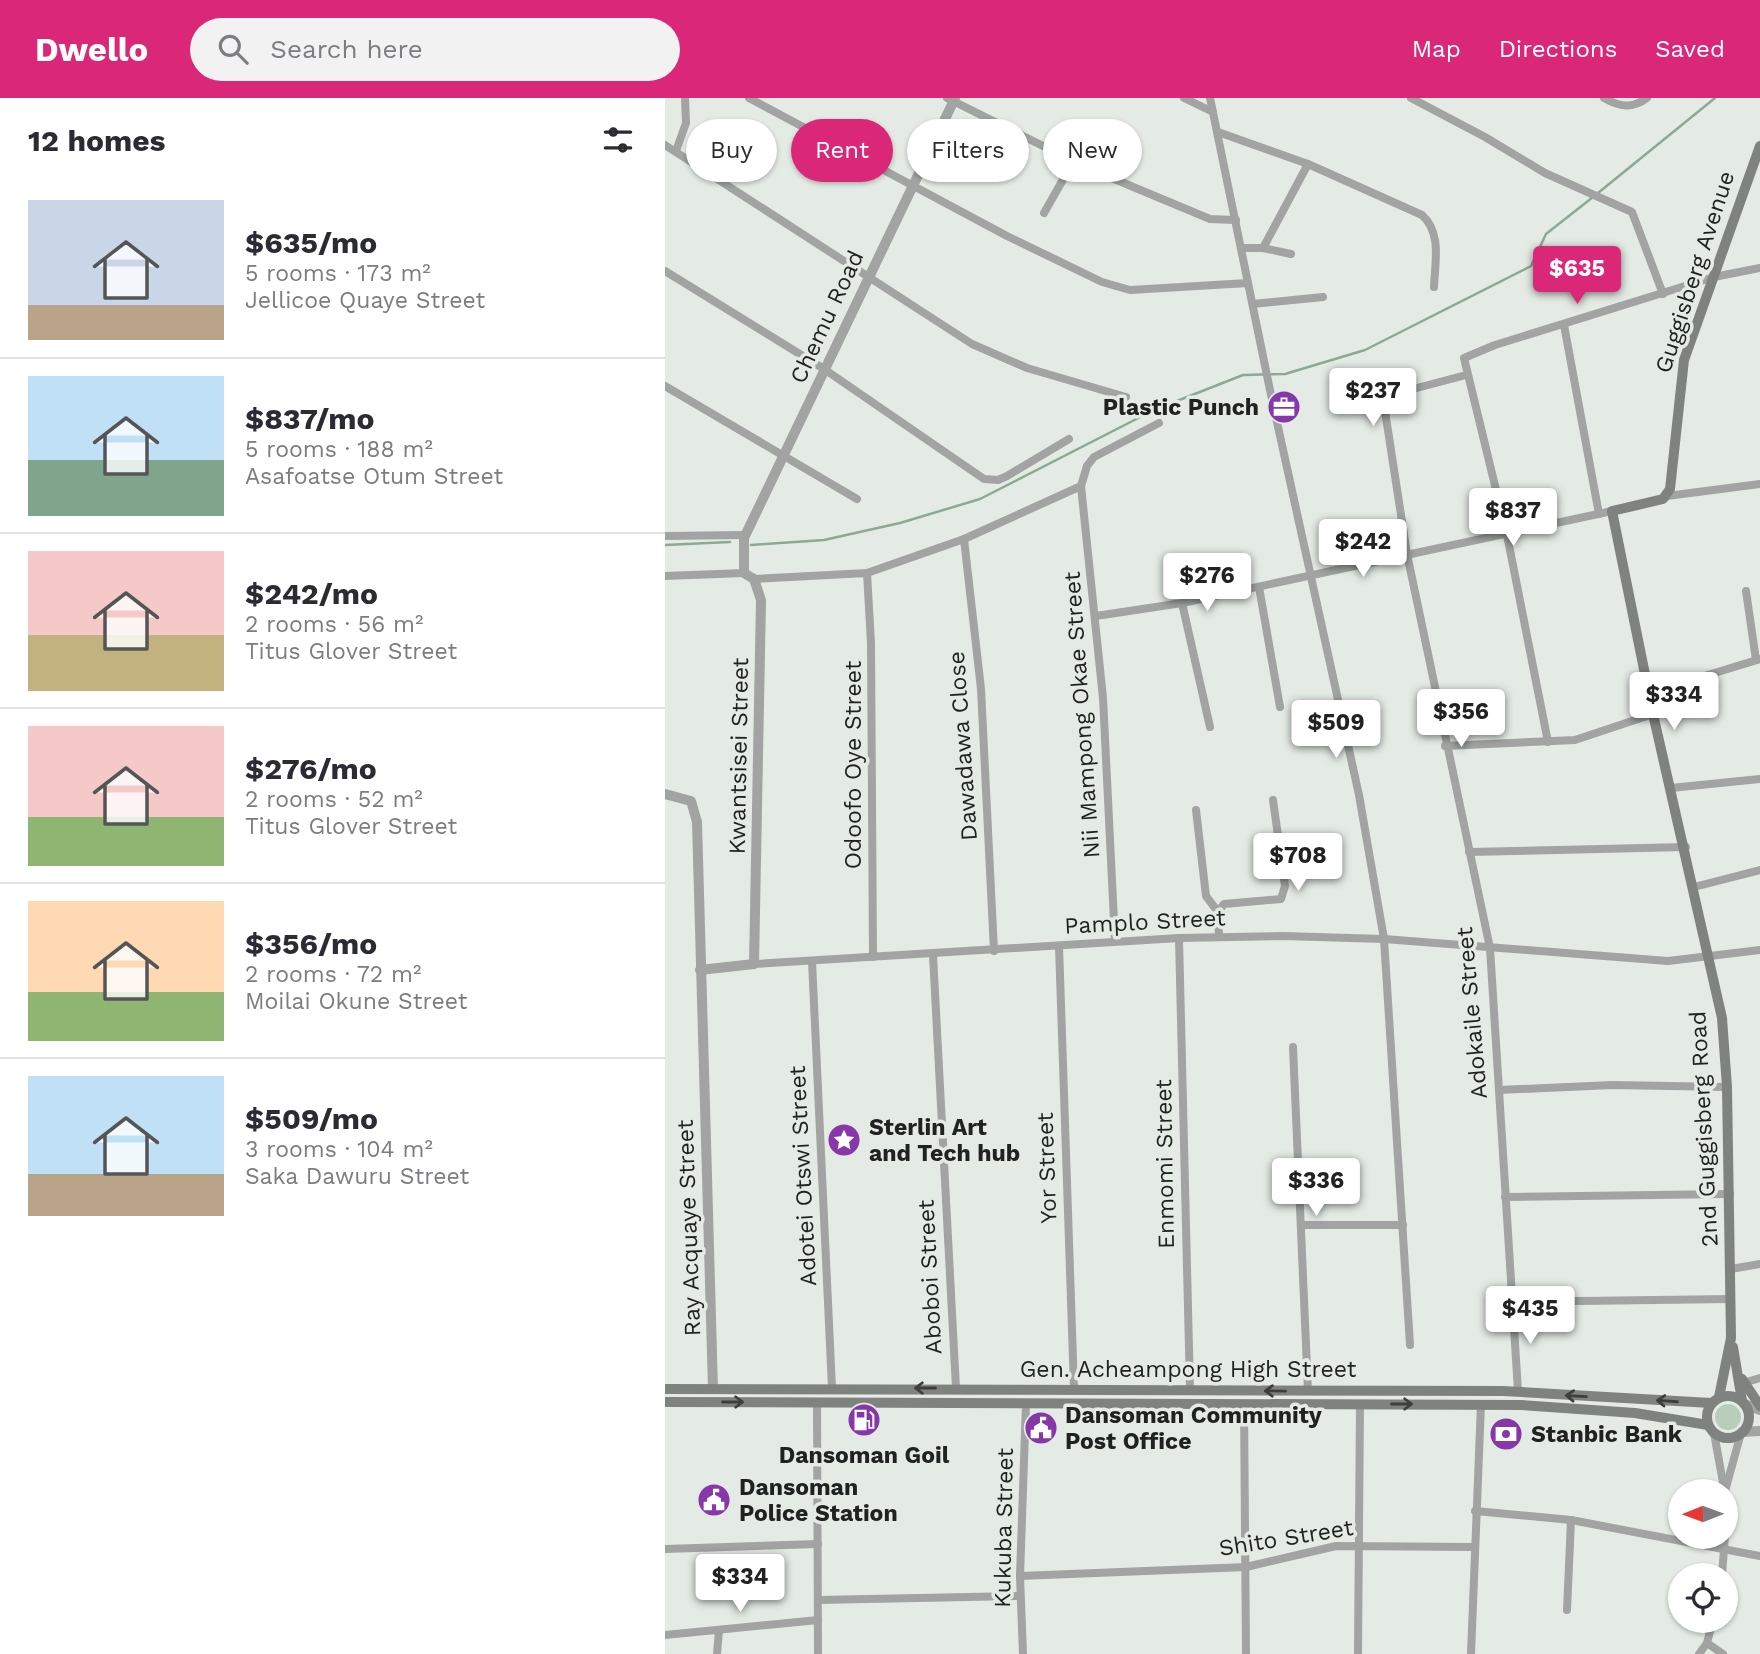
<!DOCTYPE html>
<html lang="en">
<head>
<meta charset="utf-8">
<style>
	body { margin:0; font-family:"Work Sans",sans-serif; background:#f2f2f3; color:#2b2b33; height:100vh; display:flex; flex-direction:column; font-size:26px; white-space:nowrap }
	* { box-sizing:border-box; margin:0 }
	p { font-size:23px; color:#7c7c81 }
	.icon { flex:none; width:38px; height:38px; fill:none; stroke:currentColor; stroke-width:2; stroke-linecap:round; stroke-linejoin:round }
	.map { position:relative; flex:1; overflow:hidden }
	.drawer { display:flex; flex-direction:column; background:#fff; width:665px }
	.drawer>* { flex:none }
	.banner { position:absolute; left:21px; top:21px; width:665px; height:63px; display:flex; gap:14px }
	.needle { width:46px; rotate:269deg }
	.fabs { position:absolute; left:1003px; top:1381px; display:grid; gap:14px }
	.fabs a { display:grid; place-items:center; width:70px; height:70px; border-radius:50%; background:#fff; box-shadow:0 2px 5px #0004; font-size:35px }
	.price { position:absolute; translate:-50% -60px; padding:0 16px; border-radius:7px; background:#fff; color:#222; font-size:23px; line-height:46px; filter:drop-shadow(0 2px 4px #0008) }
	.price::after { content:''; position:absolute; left:50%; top:42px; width:21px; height:16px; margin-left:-10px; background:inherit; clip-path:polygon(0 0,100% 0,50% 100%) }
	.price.on { background:#db2777; color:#fff }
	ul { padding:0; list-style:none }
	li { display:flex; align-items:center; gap:21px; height:175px; padding:0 28px }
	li+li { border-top:2px solid #e1e1e2 }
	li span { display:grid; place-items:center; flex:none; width:196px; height:140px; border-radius:0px; color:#555 }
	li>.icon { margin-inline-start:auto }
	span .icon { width:84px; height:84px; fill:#fffc; stroke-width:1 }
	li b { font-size:30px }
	h2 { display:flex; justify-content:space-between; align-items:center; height:84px; padding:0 28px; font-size:30px }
	.pill { padding:0 24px; border-radius:32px; background:#fff; box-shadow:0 2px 5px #0004; font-size:24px; line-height:63px }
	.pill.on { background:#db2777; color:#fff }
	header { display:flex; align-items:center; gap:42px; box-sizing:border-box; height:98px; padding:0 35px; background:#db2777; color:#fff }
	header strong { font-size:33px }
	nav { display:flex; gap:38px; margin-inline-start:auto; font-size:24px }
	.search { width:490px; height:63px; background:#f2f2f3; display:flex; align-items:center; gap:18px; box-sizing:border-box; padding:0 24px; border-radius:38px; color:#7c7c81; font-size:26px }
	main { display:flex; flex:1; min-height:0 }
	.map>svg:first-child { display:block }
	.green { fill:#b9cdbc }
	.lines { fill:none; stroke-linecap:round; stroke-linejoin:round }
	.stream { stroke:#8da991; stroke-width:2.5 }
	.minor { stroke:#a1a4a2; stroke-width:8 }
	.tertiary { stroke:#a1a4a2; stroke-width:10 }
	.secondary { stroke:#7f837f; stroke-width:10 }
	.oneway { stroke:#3c3f3c }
	.labels { text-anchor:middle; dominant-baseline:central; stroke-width:7; stroke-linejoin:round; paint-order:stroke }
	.street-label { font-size:23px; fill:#1f2220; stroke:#e4ebe5 }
	.poi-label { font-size:23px; font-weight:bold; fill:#1f2220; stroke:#e4ebe5; text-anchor:start }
</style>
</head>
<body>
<header>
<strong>Dwello</strong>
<div class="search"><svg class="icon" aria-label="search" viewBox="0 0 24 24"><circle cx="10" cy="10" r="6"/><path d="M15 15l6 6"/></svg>Search here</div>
<nav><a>Map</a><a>Directions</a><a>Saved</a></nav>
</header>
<main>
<section class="drawer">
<h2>12 homes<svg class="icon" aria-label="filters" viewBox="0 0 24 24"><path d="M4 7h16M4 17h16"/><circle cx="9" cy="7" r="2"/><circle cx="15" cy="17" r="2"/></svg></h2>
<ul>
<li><span style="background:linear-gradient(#c9d6e8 75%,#b9a48a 0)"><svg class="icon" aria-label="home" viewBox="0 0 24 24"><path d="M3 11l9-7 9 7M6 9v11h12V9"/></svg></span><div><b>$635/mo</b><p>5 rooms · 173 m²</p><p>Jellicoe Quaye Street</p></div></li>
<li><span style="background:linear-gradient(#bfe0f5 60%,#7fa58c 0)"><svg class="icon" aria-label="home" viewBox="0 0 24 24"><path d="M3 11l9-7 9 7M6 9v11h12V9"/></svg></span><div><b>$837/mo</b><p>5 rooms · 188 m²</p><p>Asafoatse Otum Street</p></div></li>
<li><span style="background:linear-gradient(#f6c9c9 60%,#c2b280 0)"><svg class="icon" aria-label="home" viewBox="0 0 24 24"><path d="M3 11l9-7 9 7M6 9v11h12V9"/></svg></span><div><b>$242/mo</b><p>2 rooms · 56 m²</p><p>Titus Glover Street</p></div></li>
<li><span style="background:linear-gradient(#f6c9c9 65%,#8fb573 0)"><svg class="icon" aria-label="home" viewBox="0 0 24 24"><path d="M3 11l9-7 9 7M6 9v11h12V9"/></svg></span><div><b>$276/mo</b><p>2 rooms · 52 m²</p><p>Titus Glover Street</p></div></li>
<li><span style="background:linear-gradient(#ffd9b3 65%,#8fb573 0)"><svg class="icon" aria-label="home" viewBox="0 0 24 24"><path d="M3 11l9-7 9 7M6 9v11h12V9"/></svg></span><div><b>$356/mo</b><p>2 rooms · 72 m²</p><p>Moilai Okune Street</p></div></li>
<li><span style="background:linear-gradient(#bfe0f5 70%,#b9a48a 0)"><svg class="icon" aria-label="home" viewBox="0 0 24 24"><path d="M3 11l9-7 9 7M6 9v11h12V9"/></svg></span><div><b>$509/mo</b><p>3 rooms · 104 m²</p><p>Saka Dawuru Street</p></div></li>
</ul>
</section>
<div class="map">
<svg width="1095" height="1556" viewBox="0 0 1095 1556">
	<rect width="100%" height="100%" fill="#e4ebe5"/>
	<!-- green -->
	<circle class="green" cx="1063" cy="1319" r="13"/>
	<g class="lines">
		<!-- stream -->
		<g class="stream">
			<polyline points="933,95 1050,0"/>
			<polyline points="0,447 65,444"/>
			<polyline points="86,447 159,442 235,425 315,401 489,312 578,277 620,276 700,252 866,168 881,136 928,99"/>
		</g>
		<!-- minor -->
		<g class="minor">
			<polyline points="84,0 342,138 437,184 465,192 583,185"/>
			<polyline points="282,0 418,68 545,121 571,122"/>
			<polyline points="519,0 548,14"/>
			<polyline points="545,0 606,297 694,697 719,841 745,1247"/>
			<polyline points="746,0 820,39 880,75 967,114 998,196"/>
			<path d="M 939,0 C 955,9 967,11 982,0"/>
			<path d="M 553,34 L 643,66 L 757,117 C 777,135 770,164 769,189"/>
			<polyline points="0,47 307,246 362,270 461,299"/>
			<polyline points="11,53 21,25 20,0"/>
			<polyline points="379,115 408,64"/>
			<polyline points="577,150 598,150 643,66"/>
			<polyline points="598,150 626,156"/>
			<polyline points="0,173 159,271 319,381 333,382 342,378 404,341"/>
			<polyline points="588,206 658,199"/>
			<polyline points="899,227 934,416"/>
			<polyline points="801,277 729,296 724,299 720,313 742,456 825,850 853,1293"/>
			<polyline points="0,288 192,401"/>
			<polyline points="1002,398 1095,386"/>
			<polyline points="0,438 80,437"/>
			<polyline points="299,441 316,591 329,853"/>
			<polyline points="202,475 206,545 208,859"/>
			<polyline points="0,478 79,475"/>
			<polyline points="89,481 202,475 299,441 416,388"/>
			<polyline points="594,489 615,609"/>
			<polyline points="1081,493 1091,562"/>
			<polyline points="517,505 545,629"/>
			<polyline points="431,518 517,505 947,413"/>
			<polyline points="984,595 1095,561"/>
			<polyline points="883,644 842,437 799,260 830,247 1049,179 1095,170"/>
			<polyline points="780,648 910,642 988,616"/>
			<polyline points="1006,690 1095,681"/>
			<polyline points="531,712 541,798 553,814"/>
			<polyline points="804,754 1021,749"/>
			<polyline points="1029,789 1095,772"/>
			<polyline points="554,839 553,814 559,806 616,801 620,788 608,702"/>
			<polyline points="514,840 525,1292"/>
			<polyline points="450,843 438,600 416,388 422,368 429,359 494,325"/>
			<polyline points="394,848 409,1291"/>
			<polyline points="268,857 291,1290"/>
			<polyline points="147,863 167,1290"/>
			<polyline points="89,866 514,840 618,838 719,841 1003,863 1095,852"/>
			<polyline points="628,949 643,1293"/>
			<polyline points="834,992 947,987 1062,989"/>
			<polyline points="840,1099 1065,1096"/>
			<polyline points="637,1127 738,1127"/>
			<polyline points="1066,1171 1095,1166"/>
			<polyline points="848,1204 1065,1201"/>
			<polyline points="1078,1285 1095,1280"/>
			<polyline points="152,1304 153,1556"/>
			<polyline points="579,1306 581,1556"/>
			<polyline points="1049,1335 1059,1390"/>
			<polyline points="1060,1393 1076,1335"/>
			<polyline points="810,1413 906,1422 1095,1458"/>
			<polyline points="0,1451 153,1446"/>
			<polyline points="1057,1477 1060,1438"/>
			<polyline points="355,1478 581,1469 671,1448 809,1449"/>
			<polyline points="153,1502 355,1498"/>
			<polyline points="902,1512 906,1422"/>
			<polyline points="0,1537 153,1522"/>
			<polyline points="1042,1545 1058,1556"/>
			<polyline points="52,1556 54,1532"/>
			<polyline points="358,1556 355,1478 361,1305"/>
			<polyline points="693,1556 695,1306"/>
			<polyline points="806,1556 816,1306"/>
			<polyline points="1034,1556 1042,1545 1048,1522"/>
		</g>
		<!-- tertiary -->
		<g class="tertiary">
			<polyline points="0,696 26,703 32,724 48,1291"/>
			<polyline points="35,872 89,866 96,502 89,481 79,475 79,440 290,0"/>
			<polyline points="1079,1306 1095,1312"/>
			<polyline points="1077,1334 1095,1333"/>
		</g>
		<!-- secondary -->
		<g class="secondary">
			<polyline points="1068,1249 1077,1303"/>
			<polyline points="1077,1281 1095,1308"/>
			<polyline points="0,1291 838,1293 1046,1305"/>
			<circle cx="1063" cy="1319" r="21"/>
			<polyline points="1054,1299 1066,1240 1062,989 1057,920 988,616 947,413 998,401 1005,391 1019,262 1095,48"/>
			<polyline points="0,1304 856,1307 970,1315 1043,1327"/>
		</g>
	</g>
	<!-- one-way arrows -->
	<defs><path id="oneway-shaft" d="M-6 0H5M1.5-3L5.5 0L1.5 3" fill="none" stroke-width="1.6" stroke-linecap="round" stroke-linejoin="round" transform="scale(1.75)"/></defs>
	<g class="oneway">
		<use href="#oneway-shaft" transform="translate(260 1290) rotate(180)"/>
		<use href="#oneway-shaft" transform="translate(610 1293) rotate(-179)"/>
		<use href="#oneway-shaft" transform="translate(911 1298) rotate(-177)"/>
		<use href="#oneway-shaft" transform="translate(1002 1303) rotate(-176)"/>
		<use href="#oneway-shaft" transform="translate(68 1304)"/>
		<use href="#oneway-shaft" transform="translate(737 1306)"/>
	</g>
	<!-- icons -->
	<defs>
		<symbol id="office-disc" viewBox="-11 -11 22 22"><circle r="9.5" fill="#8637a8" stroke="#e4ebe5"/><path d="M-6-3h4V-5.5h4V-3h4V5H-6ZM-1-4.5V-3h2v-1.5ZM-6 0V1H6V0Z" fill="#fff"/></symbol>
		<symbol id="sight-disc" viewBox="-11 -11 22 22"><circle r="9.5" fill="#8637a8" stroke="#e4ebe5"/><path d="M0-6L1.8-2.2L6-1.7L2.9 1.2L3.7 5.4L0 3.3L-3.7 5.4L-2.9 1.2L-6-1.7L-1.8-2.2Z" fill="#fff"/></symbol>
		<symbol id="fuel-disc" viewBox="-11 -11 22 22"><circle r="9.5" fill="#8637a8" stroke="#e4ebe5"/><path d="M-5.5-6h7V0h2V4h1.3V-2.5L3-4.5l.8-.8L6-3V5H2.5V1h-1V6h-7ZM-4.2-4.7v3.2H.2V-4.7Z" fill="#fff"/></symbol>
		<symbol id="civic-disc" viewBox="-11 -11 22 22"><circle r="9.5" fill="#8637a8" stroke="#e4ebe5"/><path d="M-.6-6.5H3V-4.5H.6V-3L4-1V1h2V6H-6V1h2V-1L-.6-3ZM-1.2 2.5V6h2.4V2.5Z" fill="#fff"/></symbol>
		<symbol id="bank-disc" viewBox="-11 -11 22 22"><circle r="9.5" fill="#8637a8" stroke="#e4ebe5"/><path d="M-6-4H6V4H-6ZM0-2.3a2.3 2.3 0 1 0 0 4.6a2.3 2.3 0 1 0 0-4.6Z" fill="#fff"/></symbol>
	</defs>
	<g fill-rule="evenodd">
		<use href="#office-disc" x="600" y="290" width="38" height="38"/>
		<use href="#sight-disc" x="160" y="1023" width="38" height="38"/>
		<use href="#fuel-disc" x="180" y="1303" width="38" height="38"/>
		<use href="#civic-disc" x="357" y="1311" width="38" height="38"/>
		<use href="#bank-disc" x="822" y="1317" width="38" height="38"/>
		<use href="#civic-disc" x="30" y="1383" width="38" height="38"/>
	</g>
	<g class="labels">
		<!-- street labels -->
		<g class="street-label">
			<text transform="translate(1030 174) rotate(-72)">Guggisberg Avenue</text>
			<text transform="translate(162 219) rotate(-65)">Chemu Road</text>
			<text transform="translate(417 617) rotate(-94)">Nii Mampong Okae Street</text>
			<text transform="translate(298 648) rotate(-94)">Dawadawa Close</text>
			<text transform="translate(74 658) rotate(-89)">Kwantsisei Street</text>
			<text transform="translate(188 667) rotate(-90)">Odoofo Oye Street</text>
			<text transform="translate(480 824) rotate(-3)">Pamplo Street</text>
			<text transform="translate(807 915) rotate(-95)">Adokaile Street</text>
			<text transform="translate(1039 1031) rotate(-93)">2nd Guggisberg Road</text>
			<text transform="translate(500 1066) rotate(-91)">Enmomi Street</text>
			<text transform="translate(382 1070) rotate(-92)">Yor Street</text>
			<text transform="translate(138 1078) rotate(-93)">Adotei Otswi Street</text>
			<text transform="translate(24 1130) rotate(-92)">Ray Acquaye Street</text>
			<text transform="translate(265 1179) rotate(-93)">Aboboi Street</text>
			<text x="523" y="1271">Gen. Acheampong High Street</text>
			<text transform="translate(339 1430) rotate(-89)">Kukuba Street</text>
			<text transform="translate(621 1440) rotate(-9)">Shito Street</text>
		</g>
		<!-- poi labels -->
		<g class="poi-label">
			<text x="594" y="309" text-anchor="end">Plastic Punch</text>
			<text x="204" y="1029">Sterlin Art<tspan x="204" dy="26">and Tech hub</tspan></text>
			<text x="400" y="1317">Dansoman Community<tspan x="400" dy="26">Post Office</tspan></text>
			<text x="866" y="1336">Stanbic Bank</text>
			<text x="199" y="1357" text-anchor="middle">Dansoman Goil</text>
			<text x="74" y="1389">Dansoman<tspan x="74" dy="26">Police Station</tspan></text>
		</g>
	</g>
</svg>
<div class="fabs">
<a><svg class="needle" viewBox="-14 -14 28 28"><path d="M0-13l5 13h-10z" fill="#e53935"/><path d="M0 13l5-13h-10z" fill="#7c7c81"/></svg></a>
<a><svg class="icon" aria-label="locate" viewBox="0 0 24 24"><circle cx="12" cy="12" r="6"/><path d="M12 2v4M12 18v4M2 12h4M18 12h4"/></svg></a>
</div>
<b class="price on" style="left:912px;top:208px">$635</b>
<b class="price" style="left:708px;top:330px">$237</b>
<b class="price" style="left:848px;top:450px">$837</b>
<b class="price" style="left:698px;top:481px">$242</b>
<b class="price" style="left:542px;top:515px">$276</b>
<b class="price" style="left:1009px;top:634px">$334</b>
<b class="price" style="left:796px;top:651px">$356</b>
<b class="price" style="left:671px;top:662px">$509</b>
<b class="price" style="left:633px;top:795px">$708</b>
<b class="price" style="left:651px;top:1120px">$336</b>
<b class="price" style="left:865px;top:1248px">$435</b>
<b class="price" style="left:75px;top:1516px">$334</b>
<div class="banner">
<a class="pill">Buy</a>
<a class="pill on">Rent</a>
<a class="pill">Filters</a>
<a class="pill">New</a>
</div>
</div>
</main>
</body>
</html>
